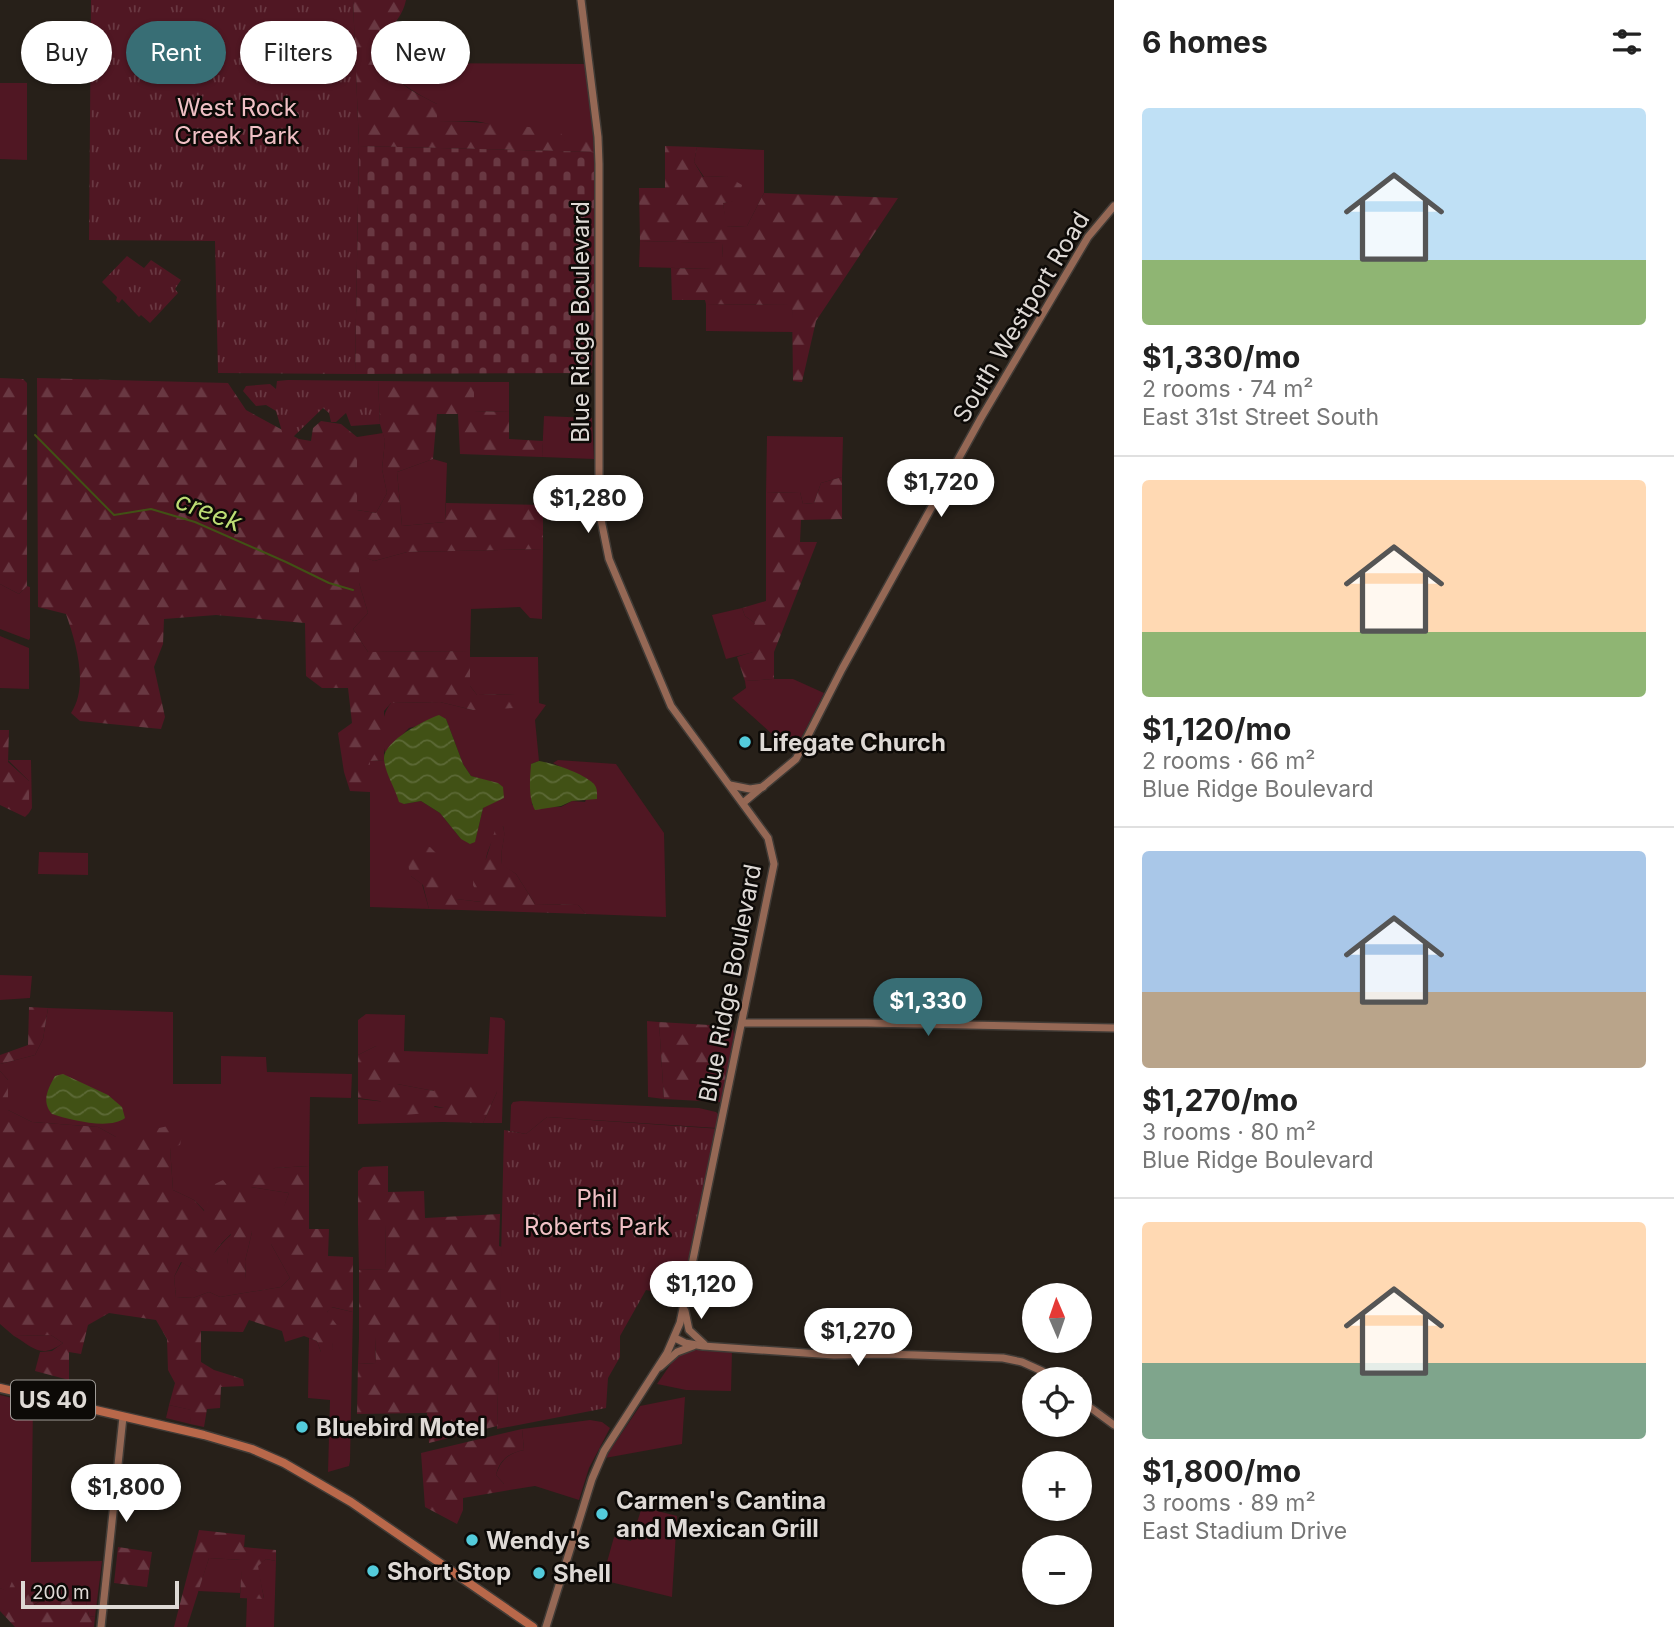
<!DOCTYPE html>
<html lang="en">
<head>
<meta charset="utf-8">
<style>
	body { margin:0; font-family:Inter,sans-serif; background:#f2f2f2; color:#222; height:100vh; display:flex; flex-direction:column; font-size:26px; white-space:nowrap }
	* { box-sizing:border-box; margin:0 }
	p { font-size:23px; color:#767676 }
	.icon { flex:none; width:38px; height:38px; fill:none; stroke:currentColor; stroke-width:2; stroke-linecap:round; stroke-linejoin:round }
	.map { position:relative; flex:1; overflow:hidden }
	.details { display:flex; flex-direction:column; background:#fff; width:560px }
	.details>* { flex:none }
	.top-card { position:absolute; left:21px; top:21px; width:665px; height:63px; display:flex; gap:14px }
	.needle { width:46px; rotate:358deg }
	.controls { position:absolute; left:1022px; top:1283px; display:grid; gap:14px }
	.controls a { display:grid; place-items:center; width:70px; height:70px; border-radius:50%; background:#fff; box-shadow:0 2px 5px #0004; font-size:35px }
	.scale { position:absolute; left:21px; bottom:18px; width:158px; box-sizing:border-box; padding-left:7px; border:4px solid #ded9d5; border-top:0; font-size:19px; line-height:24px; white-space:nowrap; color:#ded9d5; -webkit-text-stroke:5px #0d0a07; paint-order:stroke }
	.price { position:absolute; translate:-50% -60px; padding:0 16px; border-radius:24px; background:#fff; color:#222; font-size:23px; line-height:46px; filter:drop-shadow(0 2px 4px #0008) }
	.price::after { content:''; position:absolute; left:50%; top:42px; width:21px; height:16px; margin-left:-10px; background:inherit; clip-path:polygon(0 0,100% 0,50% 100%) }
	.price.active { background:#386e75; color:#fff }
	ul { padding:0; list-style:none }
	li { display:grid; align-content:center; gap:14px; height:371px; padding:0 28px }
	li+li { border-top:2px solid #e0e0e0 }
	li span { display:grid; place-items:center; height:217px; border-radius:7px; color:#555 }
	li>.icon { margin-inline-start:auto }
	span .icon { width:126px; height:126px; fill:#fffc; stroke-width:1 }
	li b { font-size:30px }
	h2 { display:flex; justify-content:space-between; align-items:center; height:84px; padding:0 28px; font-size:30px }
	.tag { padding:0 24px; border-radius:32px; background:#fff; box-shadow:0 2px 5px #0004; font-size:24px; line-height:63px }
	.tag.active { background:#386e75; color:#fff }
	main { display:flex; flex:1; min-height:0 }
	.map>svg:first-child { display:block }
	.green { fill:#501723 }
	.forest { fill:url(#forest-firs) }
	.cemetery { fill:url(#cemetery-stones) }
	.park { fill:url(#park-tufts) }
	.water { fill:url(#water-waves) }
	.lines { fill:none; stroke-linecap:round; stroke-linejoin:round }
	.stream { stroke:#415115; stroke-width:2 }
	.secondary-casing { stroke:#413b36; stroke-width:10 }
	.primary-casing { stroke:#413b36; stroke-width:11 }
	.secondary { stroke:#956855; stroke-width:7 }
	.primary { stroke:#b9684a; stroke-width:8 }
	.poi-dot { fill:#53cbdb; stroke:#0d0a07; stroke-width:2.5 }
	.labels { text-anchor:middle; dominant-baseline:central; stroke-width:5; stroke-linejoin:round; paint-order:stroke }
	.shield { fill:#0d0a07; stroke:#9f9b97; stroke-width:2 }
	.shield-label { font-size:23px; font-weight:bold; fill:#ded9d5 }
	.park-label { font-size:24px; fill:#f0c0c5; stroke:#0d0a07 }
	.street-label { font-size:24px; fill:#ded9d5; stroke:#0d0a07 }
	.poi-label { font-size:24px; font-weight:bold; fill:#ded9d5; stroke:#0d0a07; text-anchor:start }
	.water-label { font-size:26px; font-style:italic; fill:#bddd74; stroke:#0d0a07 }
</style>
</head>
<body>
<main>
<div class="map">
<svg width="1114" height="1627" viewBox="0 0 1114 1627">
	<defs>
		<pattern id="forest-firs" width="22" height="20" patternUnits="userSpaceOnUse" patternTransform="scale(1.75)"><rect width="22" height="20" fill="#501723"/><path d="M5 1l3.5 6h-7zM16 11l3.5 6h-7z" fill="#693842"/></pattern>
		<pattern id="cemetery-stones" width="16" height="16" patternUnits="userSpaceOnUse" patternTransform="scale(1.75)"><rect width="16" height="16" fill="#501723"/><path d="M2 7V4a2 2 0 0 1 4 0v3zM10 15v-3a2 2 0 0 1 4 0v3z" fill="#693842"/></pattern>
		<pattern id="park-tufts" width="24" height="20" patternUnits="userSpaceOnUse" patternTransform="scale(1.75)"><rect width="24" height="20" fill="#501723"/><path d="M3 7l-1-3M5 7V3M7 7l1-3M15 17l-1-3M17 17v-4M19 17l1-3" fill="none" stroke="#693842"/></pattern>
		<pattern id="water-waves" width="16" height="10" patternUnits="userSpaceOnUse" patternTransform="scale(1.75)"><rect width="16" height="10" fill="#415115"/><path d="M0 5q4-4 8 0t8 0" fill="none" stroke="#5c6936"/></pattern>
	</defs>
	<rect width="100%" height="100%" fill="#272019"/>
	<!-- green -->
	<g class="green">
		<path d="M 385,63 L 586,64 L 594,141 L 565,141 L 476,121 L 436,121 L 437,104 C 416,93 397,84 385,63 Z"/>
		<polygon points="0,83 27,83 27,160 0,159"/>
		<polygon points="697,147 764,150 764,193 747,226 726,227 723,203 738,200 727,176 704,177 694,162"/>
		<polygon points="640,241 722,243 723,258 711,269 639,267"/>
		<polygon points="706,304 792,305 794,332 706,331"/>
		<polygon points="474,382 509,382 509,412 474,411"/>
		<polygon points="544,416 592,418 594,459 542,457"/>
		<polygon points="383,433 385,441 382,469 387,493 376,513 357,510 357,437"/>
		<polygon points="767,436 843,437 842,477 821,483 814,503 803,504 800,492 766,493"/>
		<polygon points="433,459 447,463 445,522 402,526 397,472"/>
		<polygon points="543,549 542,619 530,618 520,607 471,609 470,651 368,652 353,629 368,613 359,583 359,554 374,561 407,552"/>
		<polygon points="0,584 19,594 27,586 30,587 30,638 29,640 0,629"/>
		<polygon points="742,608 745,616 755,623 754,652 726,659 712,615"/>
		<polygon points="0,636 29,648 29,689 0,688"/>
		<path d="M 470,657 L 538,657 L 539,703 L 546,705 L 535,720 L 539,761 L 531,764 L 532,805 L 561,807 L 572,801 L 585,802 L 593,783 L 553,763 L 558,760 L 616,764 L 664,833 L 666,917 L 586,914 L 578,905 L 535,904 L 516,874 L 502,865 C 499,848 507,839 503,826 C 481,851 485,871 482,902 L 455,899 L 441,877 L 411,876 L 422,884 L 429,909 L 370,907 L 370,761 L 384,760 L 404,804 L 421,801 L 440,813 L 461,839 L 475,841 L 483,808 L 484,780 L 471,776 L 463,764 L 446,719 L 409,728 L 385,753 C 381,737 380,716 391,703 L 440,702 L 473,710 L 516,694 L 477,695 L 470,686 Z"/>
		<polygon points="773,679 793,679 824,693 795,750 791,751 732,698 746,688 745,681"/>
		<polygon points="8,760 31,760 32,808 29,813 29,781"/>
		<polygon points="39,852 88,853 88,875 38,874"/>
		<polygon points="0,975 32,976 30,998 0,1000"/>
		<path d="M 48,1008 L 173,1012 L 173,1084 L 221,1084 L 221,1056 L 266,1057 L 267,1072 L 352,1074 L 351,1098 L 310,1097 L 309,1166 L 275,1168 L 251,1187 L 289,1193 L 271,1244 L 290,1278 L 281,1287 L 220,1297 L 209,1292 L 193,1298 L 176,1297 L 174,1277 L 182,1262 L 198,1272 C 211,1260 218,1245 232,1234 L 227,1264 L 246,1280 L 245,1261 L 252,1232 L 205,1211 L 194,1200 L 173,1190 L 170,1148 L 116,1137 L 98,1127 L 32,1122 L 8,1110 L 8,1080 L 0,1071 L 0,1064 L 35,1055 L 43,1039 Z"/>
		<polygon points="366,1014 405,1015 404,1051 488,1054 490,1017 502,1018 505,1021 502,1123 483,1123 497,1092 434,1091 397,1084 397,1072 376,1046 358,1055 358,1020"/>
		<polygon points="647,1021 659,1022 664,1099 648,1097"/>
		<polygon points="358,1099 444,1108 444,1122 358,1124"/>
		<polygon points="521,1101 699,1108 716,1112 719,1115 716,1128 547,1117 526,1134 510,1131 511,1105 513,1102"/>
		<polygon points="358,1224 385,1224 386,1269 359,1270"/>
		<polygon points="331,1307 353,1312 350,1461 349,1466 328,1472 330,1400 308,1398 309,1338 317,1341 321,1352 333,1349 327,1312"/>
		<path d="M 51,1335 L 63,1343 C 41,1359 34,1348 14,1336 Z"/>
		<polygon points="359,1337 375,1337 376,1363 358,1364"/>
		<polygon points="691,1349 732,1351 731,1391 686,1390 657,1384 677,1355"/>
		<polygon points="0,1395 33,1403 31,1562 102,1561 95,1617 89,1616 83,1587 56,1592 33,1605 0,1588"/>
		<polygon points="685,1397 682,1444 605,1458 640,1406"/>
		<polygon points="169,1405 192,1410 190,1424 166,1418"/>
		<path d="M 590,1420 L 602,1422 L 610,1428 L 589,1468 L 579,1500 L 535,1486 L 504,1491 L 504,1484 L 496,1475 C 501,1459 509,1453 524,1450 L 522,1429 Z"/>
		<polygon points="642,1507 677,1516 672,1597 602,1580 614,1537 631,1541"/>
		<polygon points="209,1558 243,1560 240,1593 198,1591"/>
		<polygon points="266,1559 276,1561 274,1627 246,1627 247,1598 264,1598 257,1566"/>
	</g>
	<!-- forest -->
	<g class="forest">
		<path d="M 353,0 L 406,0 C 403,15 395,21 388,34 C 385,39 386,45 386,51 C 385,80 414,92 437,104 L 437,121 C 478,121 518,127 559,129 L 565,141 L 594,141 L 595,152 L 359,146 Z"/>
		<polygon points="665,146 697,147 694,162 703,177 727,176 742,185 738,201 723,203 727,227 747,226 764,193 898,198 816,321 802,382 793,381 792,305 706,304 705,300 672,300 671,268 711,269 711,258 723,257 722,243 640,241 639,188 665,188"/>
		<polygon points="0,378 23,379 27,383 27,586 19,594 0,584"/>
		<path d="M 37,378 L 228,383 L 246,410 L 299,439 L 311,441 L 313,428 L 321,421 L 341,424 L 357,437 L 357,510 L 376,513 L 387,493 L 382,469 L 385,441 L 380,424 L 378,381 L 474,382 L 474,411 L 509,412 L 509,439 L 543,441 L 542,457 L 460,454 L 458,414 L 437,414 L 433,459 L 397,472 L 402,526 L 445,522 L 446,503 L 543,505 L 543,549 L 407,552 L 374,561 L 359,555 L 359,583 L 368,613 L 353,629 L 368,652 L 470,651 L 470,686 L 477,695 L 516,694 L 521,701 L 515,708 L 473,710 L 440,702 L 391,703 L 384,711 L 384,760 L 370,761 L 370,792 L 350,791 L 344,772 L 338,733 L 352,723 L 348,688 L 322,688 L 306,676 L 305,623 L 216,615 L 164,619 L 163,644 L 154,667 L 165,717 L 161,729 L 80,721 L 71,713 C 89,686 76,643 66,614 L 38,607 Z"/>
		<polygon points="842,477 842,519 801,520 800,542 817,542 774,652 774,679 745,681 737,657 753,652 747,639 755,623 745,616 742,608 766,601 766,493 800,492 803,504 814,503 821,483"/>
		<polygon points="0,730 9,730 8,762 29,781 29,813 25,817 0,805"/>
		<path d="M 503,826 C 507,840 499,849 502,864 L 516,874 L 535,904 L 578,905 L 586,914 L 429,909 L 423,885 L 411,876 L 406,858 L 414,847 L 430,847 L 440,857 L 441,877 L 457,877 L 461,887 L 456,899 L 481,902 L 473,885 L 474,868 L 486,859 L 495,830 Z"/>
		<polygon points="29,1007 48,1008 43,1039 35,1055 0,1064 0,1055 28,1045"/>
		<polygon points="659,1022 726,1026 733,1030 734,1035 722,1099 720,1102 664,1099"/>
		<polygon points="376,1046 404,1051 397,1072 397,1084 434,1091 443,1080 481,1081 497,1092 483,1123 444,1122 444,1108 435,1106 426,1113 396,1116 380,1101 358,1098 358,1055"/>
		<path d="M 0,1071 L 8,1080 L 8,1110 L 32,1122 L 98,1127 L 116,1137 L 178,1124 L 183,1132 L 180,1145 L 170,1148 L 173,1190 L 194,1200 L 204,1211 L 215,1184 L 223,1180 L 228,1186 L 238,1185 L 248,1201 L 237,1209 L 252,1232 L 245,1261 L 246,1280 L 237,1284 L 228,1281 L 227,1264 L 231,1234 C 215,1249 209,1256 212,1277 L 203,1280 L 198,1272 L 181,1262 L 174,1277 L 176,1297 L 193,1298 L 209,1292 L 220,1297 L 281,1287 L 290,1278 L 271,1244 L 269,1216 L 284,1206 L 289,1193 L 251,1187 L 253,1176 L 275,1168 L 309,1166 L 309,1229 L 329,1229 L 328,1256 L 353,1257 L 353,1312 L 332,1307 L 327,1312 L 339,1328 L 332,1334 L 333,1349 L 328,1354 L 321,1352 L 317,1341 L 304,1336 L 285,1342 L 282,1331 L 249,1320 L 243,1332 L 201,1331 L 201,1362 L 214,1370 L 243,1379 L 244,1386 L 221,1387 L 220,1408 L 207,1409 L 204,1427 L 190,1424 L 191,1410 L 169,1405 L 175,1383 L 168,1370 L 167,1339 L 156,1320 L 109,1313 L 88,1325 L 81,1354 L 69,1352 L 69,1380 L 35,1371 L 40,1352 L 52,1351 L 63,1343 L 51,1335 L 14,1336 L 0,1324 Z"/>
		<polygon points="388,1166 388,1192 424,1191 425,1218 500,1214 499,1246 502,1247 497,1426 429,1443 427,1413 357,1414 358,1364 376,1363 375,1337 359,1337 359,1270 386,1269 385,1224 358,1224 358,1171 363,1167"/>
		<path d="M 522,1429 L 524,1450 C 509,1453 500,1459 496,1475 L 504,1484 L 504,1491 L 463,1498 L 463,1510 L 457,1524 L 425,1507 L 421,1453 Z"/>
		<polygon points="199,1530 245,1535 244,1547 276,1550 276,1561 266,1559 258,1566 264,1599 240,1598 242,1560 209,1558 187,1627 174,1627"/>
		<polygon points="118,1547 152,1552 147,1587 114,1583"/>
		<polygon points="13,1579 31,1586 34,1605 56,1592 83,1587 89,1616 95,1617 94,1627 15,1627 0,1611 0,1588 8,1591"/>
	</g>
	<!-- cemetery -->
	<polygon class="cemetery" points="359,146 599,152 592,373 355,374"/>
	<!-- park -->
	<g class="park">
		<polygon points="91,0 353,0 359,146 355,374 218,373 215,241 89,240"/>
		<polygon points="127,256 144,268 151,260 181,280 175,289 178,293 150,323 141,315 139,317 122,299 119,303 116,301 117,297 102,282"/>
		<polygon points="288,380 378,381 380,424 351,426 346,413 336,422 331,422 329,413 323,408 293,437 283,435 276,411 266,405 256,406 243,391 246,386 270,384 276,389 277,381"/>
		<polygon points="547,1117 721,1129 685,1298 646,1290 620,1336 620,1357 608,1378 606,1408 497,1429 504,1130 526,1134"/>
	</g>
	<!-- water -->
	<g class="water">
		<path d="M 439,715 L 446,719 L 463,764 L 471,776 L 498,783 L 503,787 L 504,798 L 483,808 L 475,842 L 470,844 L 461,839 L 440,813 L 421,801 L 404,804 L 399,802 C 395,788 385,773 384,759 C 383,741 425,720 439,715 Z"/>
		<path d="M 539,761 C 553,763 582,773 593,783 C 598,788 597,793 597,799 L 572,801 L 561,806 L 535,810 C 528,797 530,779 531,764 Z"/>
		<path d="M 63,1074 L 108,1095 L 122,1107 L 125,1118 C 110,1130 70,1120 52,1114 C 41,1101 48,1089 55,1076 Z"/>
	</g>
	<g class="lines">
		<!-- stream -->
		<polyline class="stream" points="35,435 114,515 151,509 195,522 286,562 329,583 353,590"/>
		<defs>
			<g id="secondary">
				<polyline points="730,785 750,789 763,787"/>
				<polyline points="743,803 796,759 842,669 981,418 1088,237 1114,206"/>
				<polyline points="742,1023 867,1023 1114,1028"/>
				<polyline points="685,1311 689,1330 704,1344"/>
				<polyline points="675,1338 685,1343 703,1346 834,1355 887,1354 1003,1358 1022,1362 1042,1371 1052,1379"/>
				<polyline points="660,1367 677,1352 693,1346"/>
				<polyline points="1080,1400 1114,1425"/>
				<polyline points="101,1627 123,1417"/>
				<polyline points="546,1627 592,1479 604,1451 667,1353 680,1323 774,864 768,838 671,706 609,559 599,510 599,164 598,137 581,0"/>
			</g>
			<polyline id="primary" points="0,1388 204,1435 252,1449 284,1463 351,1502 533,1627"/>
		</defs>
		<!-- secondary casing -->
		<use href="#secondary" class="secondary-casing"/>
		<!-- primary casing -->
		<use href="#primary" class="primary-casing"/>
		<!-- secondary -->
		<use href="#secondary" class="secondary"/>
		<!-- primary -->
		<use href="#primary" class="primary"/>
	</g>
	<!-- markers -->
	<g class="poi-dot">
		<circle cx="745" cy="742" r="7"/>
		<circle cx="302" cy="1427" r="7"/>
		<circle cx="602" cy="1514" r="7"/>
		<circle cx="472" cy="1540" r="7"/>
		<circle cx="373" cy="1571" r="7"/>
		<circle cx="539" cy="1573" r="7"/>
	</g>
	<g class="labels">
		<!-- shield labels -->
		<rect class="shield" x="11" y="1380.5" width="84" height="39" rx="5"/>
		<g class="shield-label">
			<text x="53" y="1400">US 40</text>
		</g>
		<!-- park labels -->
		<g class="park-label">
			<text x="237" y="107">West Rock<tspan x="237" dy="28">Creek Park</tspan></text>
			<text x="597" y="1198">Phil<tspan x="597" dy="28">Roberts Park</tspan></text>
		</g>
		<!-- street labels -->
		<g class="street-label">
			<text transform="translate(1021 317) rotate(-59)">South Westport Road</text>
			<text transform="translate(580 322) rotate(-90)">Blue Ridge Boulevard</text>
			<text transform="translate(730 983) rotate(-79)">Blue Ridge Boulevard</text>
		</g>
		<!-- poi labels -->
		<g class="poi-label">
			<text x="759" y="742">Lifegate Church</text>
			<text x="316" y="1427">Bluebird Motel</text>
			<text x="616" y="1500">Carmen's Cantina<tspan x="616" dy="28">and Mexican Grill</tspan></text>
			<text x="486" y="1540">Wendy's</text>
			<text x="387" y="1571">Short Stop</text>
			<text x="553" y="1573">Shell</text>
		</g>
		<!-- water labels -->
		<g class="water-label">
			<text transform="translate(209 511) rotate(21)">creek</text>
		</g>
	</g>
</svg>
<div class="controls">
<a><svg class="needle" viewBox="-14 -14 28 28"><path d="M0-13l5 13h-10z" fill="#e53935"/><path d="M0 13l5-13h-10z" fill="#767676"/></svg></a>
<a><svg class="icon" aria-label="locate" viewBox="0 0 24 24"><circle cx="12" cy="12" r="6"/><path d="M12 2v4M12 18v4M2 12h4M18 12h4"/></svg></a>
<a>+</a>
<a>−</a>
</div>
<div class="scale">200 m</div>
<b class="price" style="left:941px;top:519px">$1,720</b>
<b class="price" style="left:588px;top:535px">$1,280</b>
<b class="price active" style="left:928px;top:1038px">$1,330</b>
<b class="price" style="left:701px;top:1321px">$1,120</b>
<b class="price" style="left:858px;top:1368px">$1,270</b>
<b class="price" style="left:126px;top:1524px">$1,800</b>
<div class="top-card">
<a class="tag">Buy</a>
<a class="tag active">Rent</a>
<a class="tag">Filters</a>
<a class="tag">New</a>
</div>
</div>
<section class="details">
<h2>6 homes<svg class="icon" aria-label="filters" viewBox="0 0 24 24"><path d="M4 7h16M4 17h16"/><circle cx="9" cy="7" r="2"/><circle cx="15" cy="17" r="2"/></svg></h2>
<ul>
<li><span style="background:linear-gradient(#bfe0f5 70%,#8fb573 0)"><svg class="icon" aria-label="home" viewBox="0 0 24 24"><path d="M3 11l9-7 9 7M6 9v11h12V9"/></svg></span><div><b>$1,330/mo</b><p>2 rooms · 74 m²</p><p>East 31st Street South</p></div></li>
<li><span style="background:linear-gradient(#ffd9b3 70%,#8fb573 0)"><svg class="icon" aria-label="home" viewBox="0 0 24 24"><path d="M3 11l9-7 9 7M6 9v11h12V9"/></svg></span><div><b>$1,120/mo</b><p>2 rooms · 66 m²</p><p>Blue Ridge Boulevard</p></div></li>
<li><span style="background:linear-gradient(#a9c7e8 65%,#b9a48a 0)"><svg class="icon" aria-label="home" viewBox="0 0 24 24"><path d="M3 11l9-7 9 7M6 9v11h12V9"/></svg></span><div><b>$1,270/mo</b><p>3 rooms · 80 m²</p><p>Blue Ridge Boulevard</p></div></li>
<li><span style="background:linear-gradient(#ffd9b3 65%,#7fa58c 0)"><svg class="icon" aria-label="home" viewBox="0 0 24 24"><path d="M3 11l9-7 9 7M6 9v11h12V9"/></svg></span><div><b>$1,800/mo</b><p>3 rooms · 89 m²</p><p>East Stadium Drive</p></div></li>
</ul>
</section>
</main>
</body>
</html>
